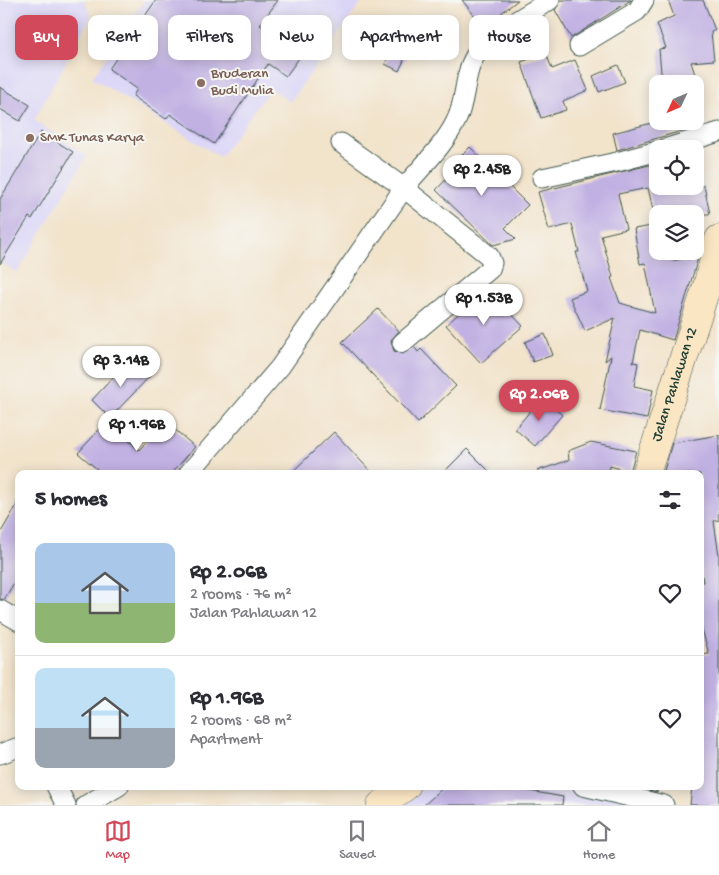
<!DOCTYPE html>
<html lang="en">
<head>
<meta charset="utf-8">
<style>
	body { margin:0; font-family:"Gochi Hand",sans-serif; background:#f2f2f3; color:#2b2b33; height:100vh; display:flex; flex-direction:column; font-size:19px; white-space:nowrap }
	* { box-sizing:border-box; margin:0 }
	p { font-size:16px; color:#7c7c81 }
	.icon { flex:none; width:28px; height:28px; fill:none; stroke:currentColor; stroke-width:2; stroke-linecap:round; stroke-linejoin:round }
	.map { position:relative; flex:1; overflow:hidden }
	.side { position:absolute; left:15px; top:470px; width:689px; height:320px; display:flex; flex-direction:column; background:#fff; border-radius:10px; box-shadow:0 2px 12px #0003 }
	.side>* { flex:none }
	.guide { position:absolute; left:15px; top:15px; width:690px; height:45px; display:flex; gap:10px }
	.needle { width:32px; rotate:226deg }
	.buttons { position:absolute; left:649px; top:75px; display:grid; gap:10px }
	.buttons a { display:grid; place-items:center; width:55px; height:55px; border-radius:10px; background:#fff; box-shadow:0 2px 12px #0003; font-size:25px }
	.price { position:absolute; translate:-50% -42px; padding:0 11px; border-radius:18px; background:#fff; color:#222; font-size:16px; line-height:32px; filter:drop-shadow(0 1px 2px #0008) }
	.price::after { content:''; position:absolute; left:50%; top:30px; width:15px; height:11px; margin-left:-8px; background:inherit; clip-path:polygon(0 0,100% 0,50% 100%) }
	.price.selected { background:#d1495b; color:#fff }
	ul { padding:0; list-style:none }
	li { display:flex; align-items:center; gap:15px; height:125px; padding:0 20px }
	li+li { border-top:1px solid #e1e1e2 }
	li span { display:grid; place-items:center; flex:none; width:140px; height:100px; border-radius:10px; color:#555 }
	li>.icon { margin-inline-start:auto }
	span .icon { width:60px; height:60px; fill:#fffc; stroke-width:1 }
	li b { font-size:21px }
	h2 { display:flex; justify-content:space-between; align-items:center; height:60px; padding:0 20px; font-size:21px }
	.tag { padding:0 18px; border-radius:10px; background:#fff; box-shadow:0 2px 12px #0003; font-size:18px; line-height:45px }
	.tag.selected { background:#d1495b; color:#fff }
	.tab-bar { display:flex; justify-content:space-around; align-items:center; height:70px; border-top:1px solid #e1e1e2; background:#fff; font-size:14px; color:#7c7c81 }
	.tab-bar a { display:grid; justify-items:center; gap:2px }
	.tab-bar .selected { color:#d1495b }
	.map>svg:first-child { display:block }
	.built { fill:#dbd6f7 }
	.building { fill:#c1b1e3 }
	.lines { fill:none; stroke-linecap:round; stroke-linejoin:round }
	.minor-casing { stroke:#3f564b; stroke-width:21 }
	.secondary-casing { stroke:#3f564b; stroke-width:29 }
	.minor { stroke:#fff; stroke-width:19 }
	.secondary { stroke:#fbe6c4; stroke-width:28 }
	.education-dot { fill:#8d6e63; stroke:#f6f6f2; stroke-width:2 }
	.labels { text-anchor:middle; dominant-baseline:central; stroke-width:4; stroke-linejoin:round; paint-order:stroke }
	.education-label { font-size:15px; fill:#785e54; stroke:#f6f6f2; text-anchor:start }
	.street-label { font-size:15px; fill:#1f3d34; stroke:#f6f6f2 }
</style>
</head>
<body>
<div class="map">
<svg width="719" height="805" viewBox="0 0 719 805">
	<rect width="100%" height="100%" fill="#f6f6f2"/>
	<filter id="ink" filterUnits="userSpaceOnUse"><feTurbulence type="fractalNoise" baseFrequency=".02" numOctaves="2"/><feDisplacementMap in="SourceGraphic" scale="10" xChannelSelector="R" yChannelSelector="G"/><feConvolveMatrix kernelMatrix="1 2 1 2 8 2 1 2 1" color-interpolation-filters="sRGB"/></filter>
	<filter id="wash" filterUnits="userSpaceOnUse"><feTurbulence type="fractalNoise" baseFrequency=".0096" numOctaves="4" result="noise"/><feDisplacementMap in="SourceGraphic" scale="20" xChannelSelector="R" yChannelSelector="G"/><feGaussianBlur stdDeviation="1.12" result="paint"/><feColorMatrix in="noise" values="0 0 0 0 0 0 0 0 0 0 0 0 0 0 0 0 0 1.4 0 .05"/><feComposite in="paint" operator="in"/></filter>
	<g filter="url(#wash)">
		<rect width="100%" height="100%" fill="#f2e3cb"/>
		<!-- built -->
		<g class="built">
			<polygon points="0,0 84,0 91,16 34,120 87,156 17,273 0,262"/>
			<polygon points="145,0 363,0 290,102 271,88 220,157 92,78"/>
			<polygon points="418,786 565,786 656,805 393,805"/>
		</g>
		<g id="blocks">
			<!-- building -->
			<g class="building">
				<polygon points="156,0 278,0 260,25 302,54 286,76 268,64 214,144 170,114 166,119 133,96 137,89 109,69"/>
				<polygon points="462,0 518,0 495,18 492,15 481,24"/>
				<polygon points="561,0 631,0 571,38 555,10"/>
				<polygon points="668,0 703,0 715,30 711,32 714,60 691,62 698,84 662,84 659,49 666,48 657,24 674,16"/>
				<polygon points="392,49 406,56 399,71 385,64"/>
				<polygon points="546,53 552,69 575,60 588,90 563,101 566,110 541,118 521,62"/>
				<polygon points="618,65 625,82 599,92 593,76"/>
				<polygon points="0,87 30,105 20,121 0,109"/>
				<polygon points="660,121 701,121 702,125 617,150 613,133"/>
				<polygon points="41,132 73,152 32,219 29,217 0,264 0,199"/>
				<polygon points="470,147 528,205 505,228 516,239 493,245 436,190 455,170 451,166"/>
				<polygon points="658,163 658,186 656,186 704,186 710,214 654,214 648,188 618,194 626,229 601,235 613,277 611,278 620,303 655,313 645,263 640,264 634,229 658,225 658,251 670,251 672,261 699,255 673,340 640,330 633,362 638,363 634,386 653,390 647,419 600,410 611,356 605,361 615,318 585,331 570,298 587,291 576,252 579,252 572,224 549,230 538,192"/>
				<polygon points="487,288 523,326 481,363 446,325"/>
				<polygon points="378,309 399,331 391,340 394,351 403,354 414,347 418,352 421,349 456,386 418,423 342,342"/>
				<polygon points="545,334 553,355 533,362 525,342"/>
				<polygon points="131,358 150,376 110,418 92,400"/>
				<polygon points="542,397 562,415 535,446 515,429"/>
				<polygon points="107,421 139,450 165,421 195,447 171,474 103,474 78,453"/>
				<polygon points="334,432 373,474 290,474"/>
				<polygon points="719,435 719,520 714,521 719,556 719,805 690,805 692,786 700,786 700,655 709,654 700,622 702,618 700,582 703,582 700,562 700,474 663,474 672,443"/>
				<polygon points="591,442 636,451 630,472 610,466 609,474 537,474 537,471 569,460 568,451"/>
				<polygon points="467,449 492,474 442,474"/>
				<polygon points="19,501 19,574 4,600 0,599 0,534"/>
				<polygon points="445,786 501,786 563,797 562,805 424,805"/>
				<polygon points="633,786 659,786 657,792"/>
			</g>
		</g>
	</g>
	<g filter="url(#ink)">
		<use href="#blocks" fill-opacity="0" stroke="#3f564b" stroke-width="1"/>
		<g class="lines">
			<defs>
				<g id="minor">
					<polyline points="579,46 637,11 644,0"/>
					<path d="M 341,143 L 404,188 C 421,167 444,146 456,121 C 467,100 463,70 478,52 C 496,30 527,15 550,0"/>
					<polyline points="664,149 719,132"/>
					<polyline points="542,178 617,162 658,151"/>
					<polyline points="188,474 280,367 404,188 489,256 492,263 490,269 402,343"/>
					<polyline points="0,610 19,621"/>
					<polyline points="0,754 19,747"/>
					<polyline points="56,786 66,805"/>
					<polyline points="583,786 664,805"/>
					<polyline points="86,805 119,786"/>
				</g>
				<g id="secondary">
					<path id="s1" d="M 646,474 L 708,283 L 719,239"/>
					<polyline points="381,805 406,786"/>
				</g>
			</defs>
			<!-- minor casing -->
			<use href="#minor" class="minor-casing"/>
			<!-- secondary casing -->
			<use href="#secondary" class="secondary-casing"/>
			<!-- minor -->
			<use href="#minor" class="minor"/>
			<!-- secondary -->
			<use href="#secondary" class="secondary"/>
		</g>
	</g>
	<!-- markers -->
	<g class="education-dot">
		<circle cx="201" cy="83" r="5"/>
		<circle cx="30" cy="138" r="5"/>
	</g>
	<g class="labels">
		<!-- education labels -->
		<g class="education-label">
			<text x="211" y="74">Bruderan<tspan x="211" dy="17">Budi Mulia</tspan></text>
			<text x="40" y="138">SMK Tunas Karya</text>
		</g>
		<!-- street labels -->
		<g class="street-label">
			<text stroke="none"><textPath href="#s1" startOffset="94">Jalan Pahlawan 12</textPath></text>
		</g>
	</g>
</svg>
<div class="buttons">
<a><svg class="needle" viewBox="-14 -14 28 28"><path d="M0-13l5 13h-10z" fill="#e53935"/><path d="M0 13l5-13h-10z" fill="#7c7c81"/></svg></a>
<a><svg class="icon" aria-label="locate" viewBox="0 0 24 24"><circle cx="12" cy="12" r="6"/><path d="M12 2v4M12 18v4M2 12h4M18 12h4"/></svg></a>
<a><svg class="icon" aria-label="layers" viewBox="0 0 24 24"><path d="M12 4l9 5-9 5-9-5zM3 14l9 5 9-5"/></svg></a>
</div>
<b class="price" style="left:482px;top:197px">Rp 2.45B</b>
<b class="price" style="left:484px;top:326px">Rp 1.53B</b>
<b class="price" style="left:121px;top:388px">Rp 3.14B</b>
<b class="price selected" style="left:539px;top:422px">Rp 2.06B</b>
<b class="price" style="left:137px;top:452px">Rp 1.96B</b>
<div class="guide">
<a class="tag selected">Buy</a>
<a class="tag">Rent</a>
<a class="tag">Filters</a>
<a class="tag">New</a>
<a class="tag">Apartment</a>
<a class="tag">House</a>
</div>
<section class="side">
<h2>5 homes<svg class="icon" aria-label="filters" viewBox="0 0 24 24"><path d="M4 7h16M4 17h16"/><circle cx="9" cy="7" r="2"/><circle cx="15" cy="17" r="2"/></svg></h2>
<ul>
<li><span style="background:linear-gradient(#a9c7e8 60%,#8fb573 0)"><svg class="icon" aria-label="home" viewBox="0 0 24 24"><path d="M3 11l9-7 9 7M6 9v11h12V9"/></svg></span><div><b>Rp 2.06B</b><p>2 rooms · 76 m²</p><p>Jalan Pahlawan 12</p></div><svg class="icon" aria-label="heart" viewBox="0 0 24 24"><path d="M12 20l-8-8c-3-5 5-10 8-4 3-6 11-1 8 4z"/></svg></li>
<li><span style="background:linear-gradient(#bfe0f5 60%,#9aa5b1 0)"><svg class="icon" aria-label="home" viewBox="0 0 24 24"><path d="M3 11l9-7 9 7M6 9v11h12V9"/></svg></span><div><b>Rp 1.96B</b><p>2 rooms · 68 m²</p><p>Apartment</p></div><svg class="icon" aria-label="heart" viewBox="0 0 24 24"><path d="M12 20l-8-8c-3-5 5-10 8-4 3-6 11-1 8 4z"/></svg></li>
</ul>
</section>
</div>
<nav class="tab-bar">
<a class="selected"><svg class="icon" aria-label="map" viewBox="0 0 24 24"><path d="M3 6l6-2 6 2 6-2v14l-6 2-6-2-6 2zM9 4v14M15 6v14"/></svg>Map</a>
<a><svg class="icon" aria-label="saved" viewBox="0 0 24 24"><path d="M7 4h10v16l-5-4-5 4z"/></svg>Saved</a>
<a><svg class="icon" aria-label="home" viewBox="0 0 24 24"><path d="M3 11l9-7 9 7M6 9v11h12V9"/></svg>Home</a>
</nav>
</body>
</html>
